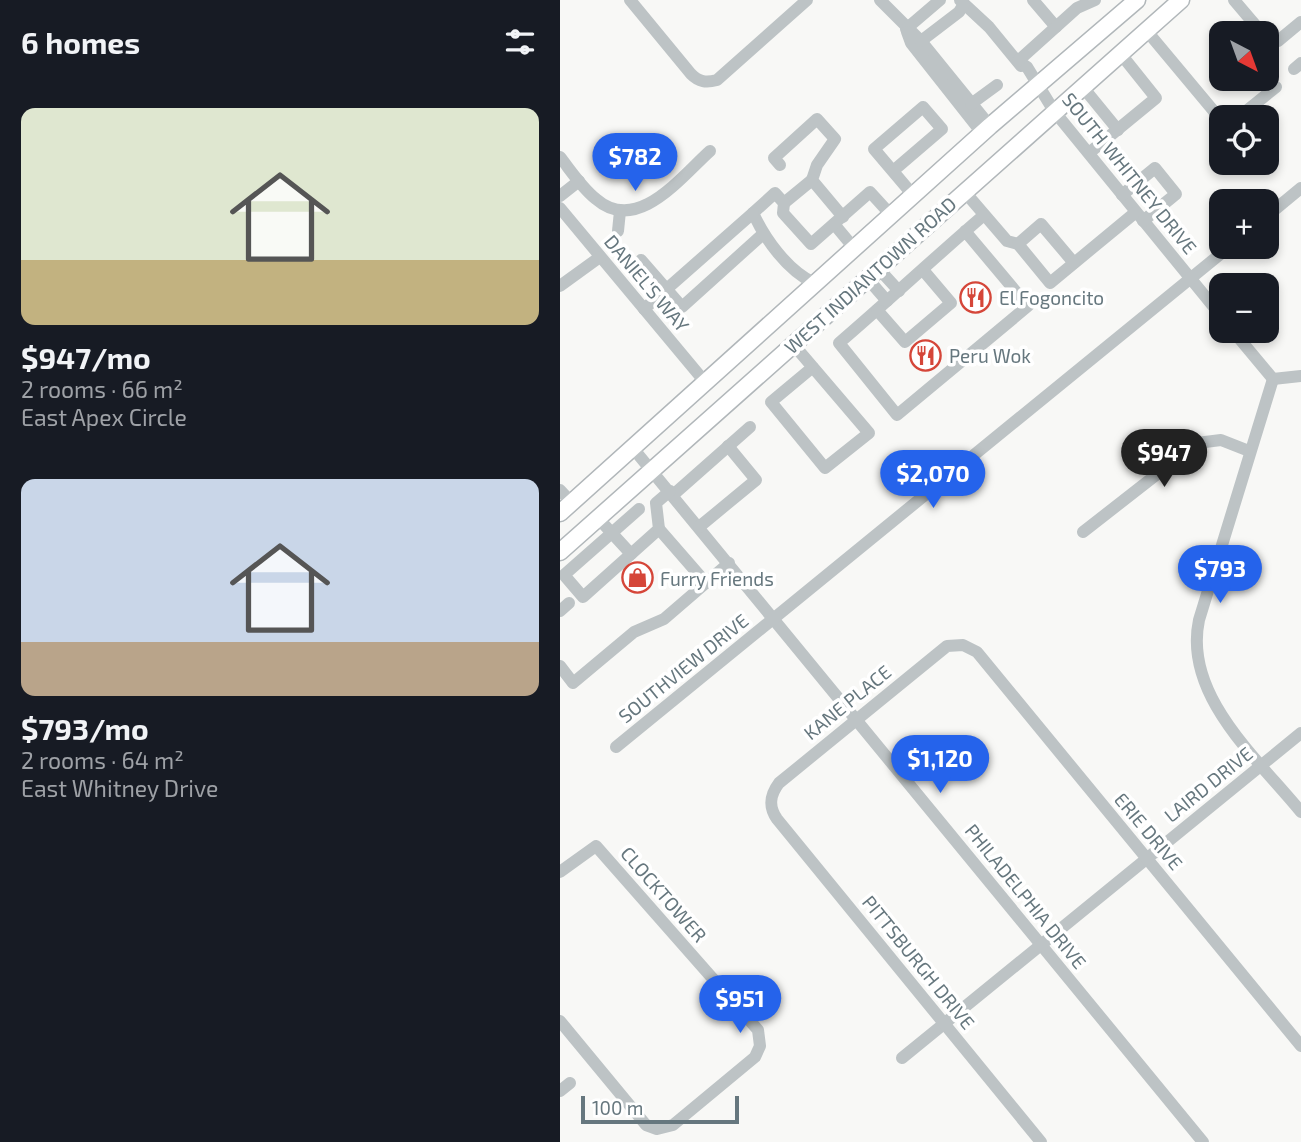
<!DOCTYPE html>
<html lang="en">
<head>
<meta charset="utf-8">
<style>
	body { margin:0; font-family:"Exo 2",sans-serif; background:#20242c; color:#f1f3f6; height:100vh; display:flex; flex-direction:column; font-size:26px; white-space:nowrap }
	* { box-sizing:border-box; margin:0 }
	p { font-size:23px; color:#9ea1a6 }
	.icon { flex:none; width:38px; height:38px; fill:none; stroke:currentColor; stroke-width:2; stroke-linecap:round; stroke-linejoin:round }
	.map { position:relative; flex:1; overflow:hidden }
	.panel { display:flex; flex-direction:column; background:#171b24; width:560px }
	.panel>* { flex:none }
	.needle { width:46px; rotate:139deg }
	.controls { position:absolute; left:649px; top:21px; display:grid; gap:14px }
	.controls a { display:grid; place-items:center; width:70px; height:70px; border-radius:14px; background:#171b24; box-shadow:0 4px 10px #0003; font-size:35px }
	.scale { position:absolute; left:21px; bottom:18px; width:158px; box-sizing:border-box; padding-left:7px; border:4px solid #66777e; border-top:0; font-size:19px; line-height:24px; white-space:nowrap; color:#66777e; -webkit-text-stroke:5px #fff; paint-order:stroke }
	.price { position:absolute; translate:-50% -60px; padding:0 16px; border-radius:24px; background:#2563eb; color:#fff; font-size:23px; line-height:46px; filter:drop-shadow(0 2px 4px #0008) }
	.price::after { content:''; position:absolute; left:50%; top:42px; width:21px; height:16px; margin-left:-10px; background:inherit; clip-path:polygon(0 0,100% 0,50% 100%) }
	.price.on { background:#222; color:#fff }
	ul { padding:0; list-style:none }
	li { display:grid; align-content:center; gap:14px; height:371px; padding:0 21px }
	li span { display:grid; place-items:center; height:217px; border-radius:14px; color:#555 }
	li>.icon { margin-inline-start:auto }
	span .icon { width:126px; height:126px; fill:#fffc; stroke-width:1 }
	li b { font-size:30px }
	h2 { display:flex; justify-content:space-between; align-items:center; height:84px; padding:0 21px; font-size:30px }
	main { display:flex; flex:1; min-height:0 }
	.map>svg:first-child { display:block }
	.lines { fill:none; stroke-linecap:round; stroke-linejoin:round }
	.major-casing { stroke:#b1b7ba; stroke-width:19 }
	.minor { stroke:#bdc3c5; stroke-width:12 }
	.major { stroke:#fff; stroke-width:16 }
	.labels { text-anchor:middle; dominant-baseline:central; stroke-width:7; stroke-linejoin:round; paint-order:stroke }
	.street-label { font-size:19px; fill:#66777e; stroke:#fff }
	.poi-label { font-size:19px; fill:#66777e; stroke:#fff; text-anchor:start }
</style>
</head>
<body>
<main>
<section class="panel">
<h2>6 homes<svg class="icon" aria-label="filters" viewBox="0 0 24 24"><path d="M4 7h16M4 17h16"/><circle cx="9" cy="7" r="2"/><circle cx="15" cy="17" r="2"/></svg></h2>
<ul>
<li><span style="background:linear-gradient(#dfe7d0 70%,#c2b280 0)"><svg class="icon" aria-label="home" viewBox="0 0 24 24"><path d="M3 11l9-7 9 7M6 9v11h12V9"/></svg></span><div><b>$947/mo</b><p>2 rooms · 66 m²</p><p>East Apex Circle</p></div></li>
<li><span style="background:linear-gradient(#c9d6e8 75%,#b9a48a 0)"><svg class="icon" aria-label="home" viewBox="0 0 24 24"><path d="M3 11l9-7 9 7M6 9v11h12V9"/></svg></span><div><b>$793/mo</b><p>2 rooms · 64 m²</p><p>East Whitney Drive</p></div></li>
</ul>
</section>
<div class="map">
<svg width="741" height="1142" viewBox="0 0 741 1142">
	<rect width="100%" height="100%" fill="#f8f8f6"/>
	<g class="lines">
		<defs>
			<g id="major">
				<polyline points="0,513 430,126 577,0"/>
				<polyline points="0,552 621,0"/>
			</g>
		</defs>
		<!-- major casing -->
		<use href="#major" class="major-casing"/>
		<!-- minor -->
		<g class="minor">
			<path d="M 70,0 L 131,74 C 139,82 146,83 157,80 L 247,0"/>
			<polyline points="320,0 361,41 430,126"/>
			<polyline points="400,0 429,27 461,66"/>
			<polyline points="473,0 496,27"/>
			<polyline points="674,0 702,33"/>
			<polyline points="346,29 380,0"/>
			<polyline points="586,30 662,121"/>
			<polyline points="347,32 351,43 422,133"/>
			<polyline points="707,40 718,41 741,22"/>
			<polyline points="361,41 399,12 404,4"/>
			<polyline points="458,61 467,67 494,111 662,317"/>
			<polyline points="458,61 517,8 535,0"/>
			<polyline points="734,69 741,63"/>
			<polyline points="522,86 558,130"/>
			<polyline points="411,104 437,85"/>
			<polyline points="679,117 716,87"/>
			<polyline points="529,153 596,98 560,53"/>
			<path d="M 0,157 C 11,171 22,188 36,199 C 77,235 121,177 150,151"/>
			<polyline points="220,165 214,158 257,119 275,139 257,165 252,180 283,217"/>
			<polyline points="333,171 382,129 363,107 314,149 353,195"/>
			<polyline points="404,191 447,241 458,244 490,283 576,212"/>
			<polyline points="562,195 595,168 616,194 583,221"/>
			<polyline points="0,196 19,181"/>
			<polyline points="224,203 252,180"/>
			<polyline points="0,208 145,382"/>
			<polyline points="707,216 741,188"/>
			<polyline points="274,224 294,248"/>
			<polyline points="58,231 60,211"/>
			<path d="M 405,231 L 468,306 L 337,415 L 279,343 C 328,301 375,257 424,215"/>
			<polyline points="458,244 481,224 514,263"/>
			<polyline points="81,260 122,307 203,234"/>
			<polyline points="318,268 339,291"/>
			<polyline points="307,278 327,301"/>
			<path d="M 254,283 C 227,270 205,239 193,213 L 215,193 L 224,203 L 223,213 L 251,244 L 310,192 L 331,215"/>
			<polyline points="0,286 40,257"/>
			<polyline points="84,309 193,213"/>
			<polyline points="317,310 345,342 391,303 363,270"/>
			<polyline points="673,331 713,379"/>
			<polyline points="233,344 309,433 265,468 211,402 253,367"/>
			<path d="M 713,379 L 639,620 C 623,695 697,758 741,812"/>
			<polyline points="713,379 741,376"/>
			<polyline points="72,447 643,1142"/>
			<polyline points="0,490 12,503"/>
			<polyline points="113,495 190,427"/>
			<polyline points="79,509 4,575 23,597 99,529 96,503 110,491"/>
			<polyline points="38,518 71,554"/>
			<polyline points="139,527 196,480 168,446"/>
			<polyline points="99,529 146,583"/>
			<polyline points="523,532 637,443 661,440 689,451"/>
			<polyline points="0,611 9,603"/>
			<polyline points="0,666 13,683 74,632 104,619 169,563"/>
			<polyline points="56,747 669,247"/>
			<polyline points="0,872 36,846 198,1030 200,1046 195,1057 113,1125 97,1129 86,1125 0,1021"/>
			<polyline points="342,1058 741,733"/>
			<polyline points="0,1091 10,1083"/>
			<path d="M 481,1142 L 217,819 C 208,806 210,795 219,783 L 387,646 L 403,645 L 417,652 L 741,1046"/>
		</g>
		<!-- major -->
		<use href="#major" class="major"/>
	</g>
	<!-- icons -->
	<defs>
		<symbol id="restaurant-ring" viewBox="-11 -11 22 22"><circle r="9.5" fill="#fff" stroke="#d54639" stroke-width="1.5"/><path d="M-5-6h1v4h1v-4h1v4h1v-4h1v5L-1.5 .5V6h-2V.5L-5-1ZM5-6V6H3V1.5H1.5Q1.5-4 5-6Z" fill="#d54639"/></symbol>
		<symbol id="shop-ring" viewBox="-11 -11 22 22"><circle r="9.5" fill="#fff" stroke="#d54639" stroke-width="1.5"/><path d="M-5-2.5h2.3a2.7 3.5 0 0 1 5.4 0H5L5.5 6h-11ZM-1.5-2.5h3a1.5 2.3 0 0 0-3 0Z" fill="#d54639"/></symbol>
	</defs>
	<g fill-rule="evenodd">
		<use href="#restaurant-ring" x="398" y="280" width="35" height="35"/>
		<use href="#restaurant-ring" x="348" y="338" width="35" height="35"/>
		<use href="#shop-ring" x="60" y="560" width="35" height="35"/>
	</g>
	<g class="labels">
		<!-- street labels -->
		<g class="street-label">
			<text transform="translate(570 173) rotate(51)">SOUTH WHITNEY DRIVE</text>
			<text transform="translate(310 275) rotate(-42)">WEST INDIANTOWN ROAD</text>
			<text transform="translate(87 283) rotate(50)">DANIEL'S WAY</text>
			<text transform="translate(123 668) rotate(-39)">SOUTHVIEW DRIVE</text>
			<text transform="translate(287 702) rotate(-39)">KANE PLACE</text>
			<text transform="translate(648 784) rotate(-39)">LAIRD DRIVE</text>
			<text transform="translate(589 831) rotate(50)">ERIE DRIVE</text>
			<text transform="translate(104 894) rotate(49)">CLOCKTOWER</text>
			<text transform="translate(466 896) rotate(51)">PHILADELPHIA DRIVE</text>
			<text transform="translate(359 962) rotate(51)">PITTSBURGH DRIVE</text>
		</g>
		<!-- poi labels -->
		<g class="poi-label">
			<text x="439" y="297">El Fogoncito</text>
			<text x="389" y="355">Peru Wok</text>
			<text x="100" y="578">Furry Friends</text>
		</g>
	</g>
</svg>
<div class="controls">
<a><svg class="needle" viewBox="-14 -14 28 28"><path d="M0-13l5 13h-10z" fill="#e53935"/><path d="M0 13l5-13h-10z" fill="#9ea1a6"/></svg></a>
<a><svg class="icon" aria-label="locate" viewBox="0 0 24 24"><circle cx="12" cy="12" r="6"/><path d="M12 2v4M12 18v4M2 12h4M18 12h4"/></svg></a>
<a>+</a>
<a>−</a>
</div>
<div class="scale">100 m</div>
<b class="price" style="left:75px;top:193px">$782</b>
<b class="price on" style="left:604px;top:489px">$947</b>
<b class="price" style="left:373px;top:510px">$2,070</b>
<b class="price" style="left:660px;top:605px">$793</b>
<b class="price" style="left:380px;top:795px">$1,120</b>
<b class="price" style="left:180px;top:1035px">$951</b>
</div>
</main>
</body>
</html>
